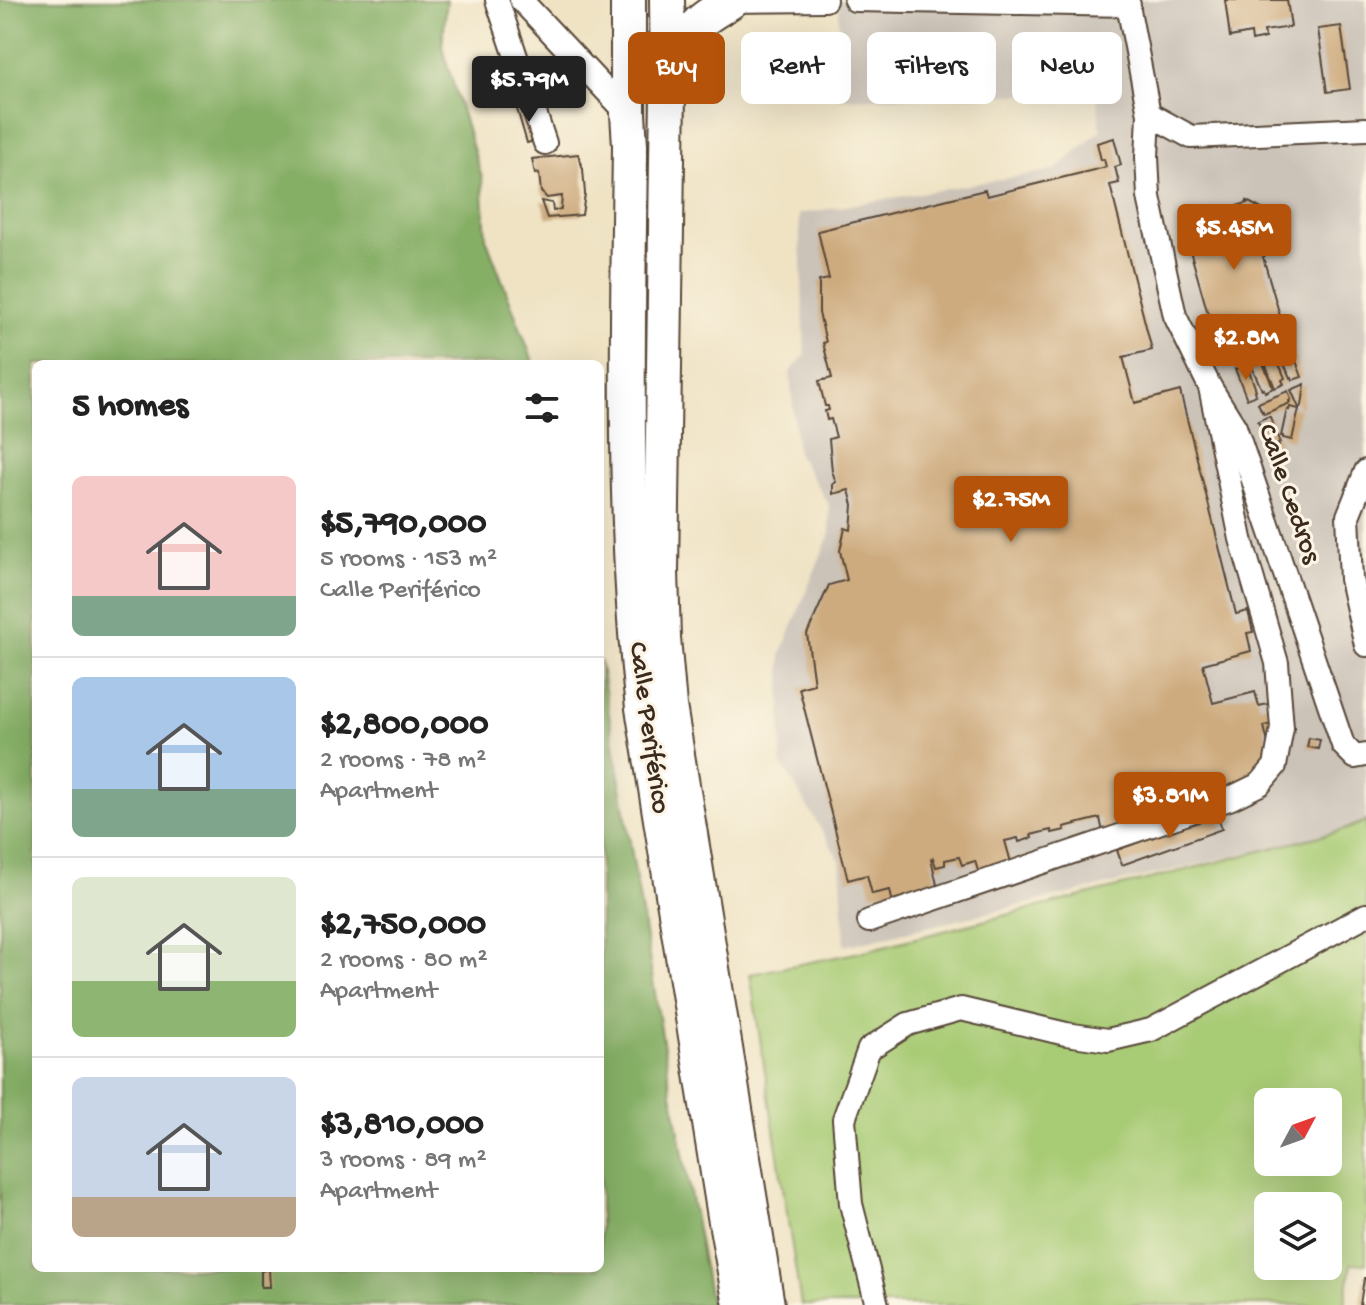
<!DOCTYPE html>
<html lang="en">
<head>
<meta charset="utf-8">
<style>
	body { margin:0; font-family:"Gochi Hand",sans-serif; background:#f2f2f2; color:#222; height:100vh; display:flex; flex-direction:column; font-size:30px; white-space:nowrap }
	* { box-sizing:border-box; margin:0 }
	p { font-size:26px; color:#767676 }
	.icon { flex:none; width:44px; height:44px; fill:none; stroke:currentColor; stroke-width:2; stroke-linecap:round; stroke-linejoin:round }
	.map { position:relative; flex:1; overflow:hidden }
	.side { position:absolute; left:32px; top:360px; width:572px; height:912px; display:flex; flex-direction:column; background:#fff; border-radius:12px; box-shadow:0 8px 32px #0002 }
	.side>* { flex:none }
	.guide { position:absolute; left:628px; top:32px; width:618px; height:72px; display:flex; gap:16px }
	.needle { width:52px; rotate:49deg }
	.tools { position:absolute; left:1254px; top:1088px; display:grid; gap:16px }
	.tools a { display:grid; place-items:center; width:88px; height:88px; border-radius:12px; background:#fff; box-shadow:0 8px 32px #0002; font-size:40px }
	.price { position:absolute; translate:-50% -68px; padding:0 18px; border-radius:8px; background:#b45309; color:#fff; font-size:26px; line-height:52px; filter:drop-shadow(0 2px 4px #0008) }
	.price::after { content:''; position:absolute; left:50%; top:48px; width:24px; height:18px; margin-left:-12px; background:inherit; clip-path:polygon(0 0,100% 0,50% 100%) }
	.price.on { background:#222; color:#fff }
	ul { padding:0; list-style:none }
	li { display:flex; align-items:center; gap:24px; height:200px; padding:0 40px }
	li+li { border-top:2px solid #e0e0e0 }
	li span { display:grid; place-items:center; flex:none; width:224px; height:160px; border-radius:12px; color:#555 }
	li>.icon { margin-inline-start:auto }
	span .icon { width:96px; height:96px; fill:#fffc; stroke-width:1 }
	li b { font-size:34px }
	h2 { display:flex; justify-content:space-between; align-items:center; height:96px; padding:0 40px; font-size:34px }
	.tag { padding:0 28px; border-radius:12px; background:#fff; box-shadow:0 8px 32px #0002; font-size:28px; line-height:72px }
	.tag.on { background:#b45309; color:#fff }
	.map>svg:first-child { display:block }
	.industrial { fill:#cbc2b8 }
	.green { fill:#a8cb74; stroke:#727a49; stroke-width:2; fill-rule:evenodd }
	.forest { fill:#86af66; stroke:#606c42; stroke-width:2 }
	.building { fill:#cdab7f }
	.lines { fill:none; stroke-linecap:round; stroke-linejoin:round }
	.minor-casing { stroke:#564637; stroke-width:26 }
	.highway-casing { stroke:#564637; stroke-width:38 }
	.minor { stroke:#fff; stroke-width:22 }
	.highway { stroke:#fff; stroke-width:34 }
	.labels { text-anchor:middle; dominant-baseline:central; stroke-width:6; stroke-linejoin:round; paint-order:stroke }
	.street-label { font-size:28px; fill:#3b2a1e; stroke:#fcf5e5 }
</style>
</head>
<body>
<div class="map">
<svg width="1366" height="1305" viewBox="0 0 1366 1305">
	<rect width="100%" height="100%" fill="#fcf5e5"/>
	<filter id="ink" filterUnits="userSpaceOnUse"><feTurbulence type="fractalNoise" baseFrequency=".0125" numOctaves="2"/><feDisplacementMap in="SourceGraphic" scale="16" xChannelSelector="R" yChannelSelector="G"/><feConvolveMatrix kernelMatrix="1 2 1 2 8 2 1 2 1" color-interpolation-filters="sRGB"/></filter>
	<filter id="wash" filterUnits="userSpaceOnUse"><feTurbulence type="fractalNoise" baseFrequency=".006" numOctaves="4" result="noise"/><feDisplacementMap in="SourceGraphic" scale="32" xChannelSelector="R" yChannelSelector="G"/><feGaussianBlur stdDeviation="1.8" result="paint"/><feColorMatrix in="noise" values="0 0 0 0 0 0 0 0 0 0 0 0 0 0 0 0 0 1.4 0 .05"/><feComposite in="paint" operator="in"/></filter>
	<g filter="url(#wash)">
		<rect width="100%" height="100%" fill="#efe3c4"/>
		<!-- industrial -->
		<polygon class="industrial" points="839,0 1366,0 1366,821 1346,830 845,946 840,861 781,763 781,654 830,533 829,505 797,453 790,372 805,355 799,214 1055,170 1101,130 1096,93 838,99"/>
		<!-- green -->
		<path class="green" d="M 1366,821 L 1366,1264 L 1351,1263 L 1345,1305 L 801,1305 L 750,974 L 856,953 L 1344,830 ZM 1268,1102 L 1328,1102 L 1328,1162 L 1268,1162 ZM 1268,1206 L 1328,1206 L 1328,1266 L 1268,1266 Z"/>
		<!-- forest -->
		<polygon class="forest" points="0,0 447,0 442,47 482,178 486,238 534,364 36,364 36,1268 600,1268 600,660 669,1078 711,1305 0,1305"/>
		<g id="blocks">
			<!-- building -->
			<g class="building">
				<polygon points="1225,0 1287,0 1291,27 1264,31 1265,38 1252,41 1251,33 1230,37"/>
				<polygon points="1341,26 1350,89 1327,92 1318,29"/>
				<polygon points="531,105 542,139 527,143 517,109"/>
				<polygon points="1114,138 1121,165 1115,167 1119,183 1110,185 1152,350 1123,357 1135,403 1180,391 1236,614 1248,611 1253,632 1247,633 1251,651 1203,664 1213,703 1255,692 1259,706 1272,703 1277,723 1264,726 1275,774 1260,781 1199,797 1197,793 1193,794 1195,800 1176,805 1174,799 1156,803 1160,817 1104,838 1100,818 1064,827 1065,830 1052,833 1051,830 1031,835 1032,838 1019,842 1018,838 1005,841 1012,866 979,874 975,861 962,865 959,857 945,860 945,865 936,867 933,858 931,859 938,889 892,900 890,890 872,894 867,875 848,880 799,688 814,684 807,634 829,585 847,580 840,551 845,528 851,530 853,505 849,490 833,494 833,484 836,482 832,471 829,439 836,437 831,419 827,420 825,411 829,410 828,406 825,406 819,381 832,378 823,343 826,342 819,313 819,281 829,279 818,231 985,190 987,196 1106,167 1104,159 1101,160 1097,143"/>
				<polygon points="578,154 583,169 585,194 582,215 547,218 541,201 552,203 553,211 561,209 562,196 547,198 541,192 539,173 535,174 532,159"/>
				<polygon points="1247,201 1267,212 1261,224 1277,232 1263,257 1283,326 1213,347 1207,323 1210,321 1182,222 1247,203"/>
				<polygon points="1291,347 1302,377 1293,380 1292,377 1290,378 1280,354 1283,353 1281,350"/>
				<polygon points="1272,354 1273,358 1276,357 1285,378 1282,380 1284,384 1275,388 1263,358"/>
				<polygon points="1261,358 1273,388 1265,392 1264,389 1262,390 1251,365 1253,364 1253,362"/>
				<polygon points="1244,366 1245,368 1248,368 1256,390 1254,391 1256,395 1247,399 1235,369"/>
				<polygon points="1305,384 1302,406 1299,408 1291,390"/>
				<polygon points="1288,391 1291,400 1289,401 1290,403 1264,414 1263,411 1262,412 1258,403"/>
				<polygon points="1290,407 1299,409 1292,440 1283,438 1283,436 1281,436 1287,409 1289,410"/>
				<polygon points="1267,417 1270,417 1280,443 1278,444 1279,446 1270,450 1258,421"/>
				<polygon points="1309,738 1320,740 1318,749 1307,747"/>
				<polygon points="1217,814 1222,829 1122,865 1117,850"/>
				<polygon points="269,1269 270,1287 261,1287 261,1271"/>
				<polygon points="1364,1278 1366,1278 1366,1305 1360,1305"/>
			</g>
		</g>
	</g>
	<g filter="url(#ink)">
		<use href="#blocks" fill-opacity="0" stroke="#564637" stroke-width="2"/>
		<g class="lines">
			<defs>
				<g id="minor">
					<polyline points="497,0 545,143"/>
					<polyline points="521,0 628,114"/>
					<polyline points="855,0 1129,5"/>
					<polyline points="1127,0 1149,114 1147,157 1149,197 1175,316 1210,387 1235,427 1343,745 1355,757 1366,755"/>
					<polyline points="731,1 825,0"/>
					<polyline points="1149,114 1191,137 1366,129"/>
					<polyline points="1366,471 1348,516 1351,579 1366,645"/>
					<polyline points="869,921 1229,799 1260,784 1275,766 1282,728 1277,663 1241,539 1210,387"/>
					<polyline points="877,1305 851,1204 844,1119 869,1049 908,1024 961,1009 1066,1034 1108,1040 1151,1030 1366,915"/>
				</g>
				<g id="highway">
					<path d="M 628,0 L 628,114 L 630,145 C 628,333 622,521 643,708 L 725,1216 L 741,1305"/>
					<polyline points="667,0 668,92 661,572 663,638 669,706 767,1305"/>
					<path d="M 673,75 C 679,58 686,37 699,23 C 708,14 721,8 731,1 L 730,0"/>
				</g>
			</defs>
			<!-- minor casing -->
			<use href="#minor" class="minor-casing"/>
			<!-- highway casing -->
			<use href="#highway" class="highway-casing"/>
			<!-- minor -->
			<use href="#minor" class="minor"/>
			<!-- highway -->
			<use href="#highway" class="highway"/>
		</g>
	</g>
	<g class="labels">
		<!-- street labels -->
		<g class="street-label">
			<text transform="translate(1288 494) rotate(71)">Calle Cedros</text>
			<text transform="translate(648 728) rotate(82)">Calle Periférico</text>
		</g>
	</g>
</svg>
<div class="tools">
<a><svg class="needle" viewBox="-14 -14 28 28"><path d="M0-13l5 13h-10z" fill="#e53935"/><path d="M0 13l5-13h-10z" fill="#767676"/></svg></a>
<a><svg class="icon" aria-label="layers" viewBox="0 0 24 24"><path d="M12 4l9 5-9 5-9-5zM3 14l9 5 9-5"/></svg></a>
</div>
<b class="price on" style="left:529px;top:124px">$5.79M</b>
<b class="price" style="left:1234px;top:272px">$5.45M</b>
<b class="price" style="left:1246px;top:382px">$2.8M</b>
<b class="price" style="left:1011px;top:544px">$2.75M</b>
<b class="price" style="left:1170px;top:840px">$3.81M</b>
<div class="guide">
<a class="tag on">Buy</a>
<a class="tag">Rent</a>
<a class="tag">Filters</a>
<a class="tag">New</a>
</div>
<section class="side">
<h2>5 homes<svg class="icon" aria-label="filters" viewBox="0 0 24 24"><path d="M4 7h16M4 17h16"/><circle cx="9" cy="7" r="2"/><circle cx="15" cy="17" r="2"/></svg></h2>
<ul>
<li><span style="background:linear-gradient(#f6c9c9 75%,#7fa58c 0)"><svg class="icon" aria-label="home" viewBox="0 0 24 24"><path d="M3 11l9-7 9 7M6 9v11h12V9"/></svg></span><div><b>$5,790,000</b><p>5 rooms · 153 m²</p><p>Calle Periférico</p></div></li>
<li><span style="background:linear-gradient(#a9c7e8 70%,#7fa58c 0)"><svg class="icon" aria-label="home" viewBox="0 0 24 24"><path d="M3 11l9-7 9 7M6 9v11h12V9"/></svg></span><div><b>$2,800,000</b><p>2 rooms · 78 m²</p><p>Apartment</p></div></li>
<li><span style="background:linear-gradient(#dfe7d0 65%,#8fb573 0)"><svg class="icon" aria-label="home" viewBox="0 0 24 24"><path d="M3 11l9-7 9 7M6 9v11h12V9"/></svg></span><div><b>$2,750,000</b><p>2 rooms · 80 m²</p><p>Apartment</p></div></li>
<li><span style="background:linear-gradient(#c9d6e8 75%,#b9a48a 0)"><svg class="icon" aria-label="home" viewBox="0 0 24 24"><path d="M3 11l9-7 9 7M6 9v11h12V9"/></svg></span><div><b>$3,810,000</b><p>3 rooms · 89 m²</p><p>Apartment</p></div></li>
</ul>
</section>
</div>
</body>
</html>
